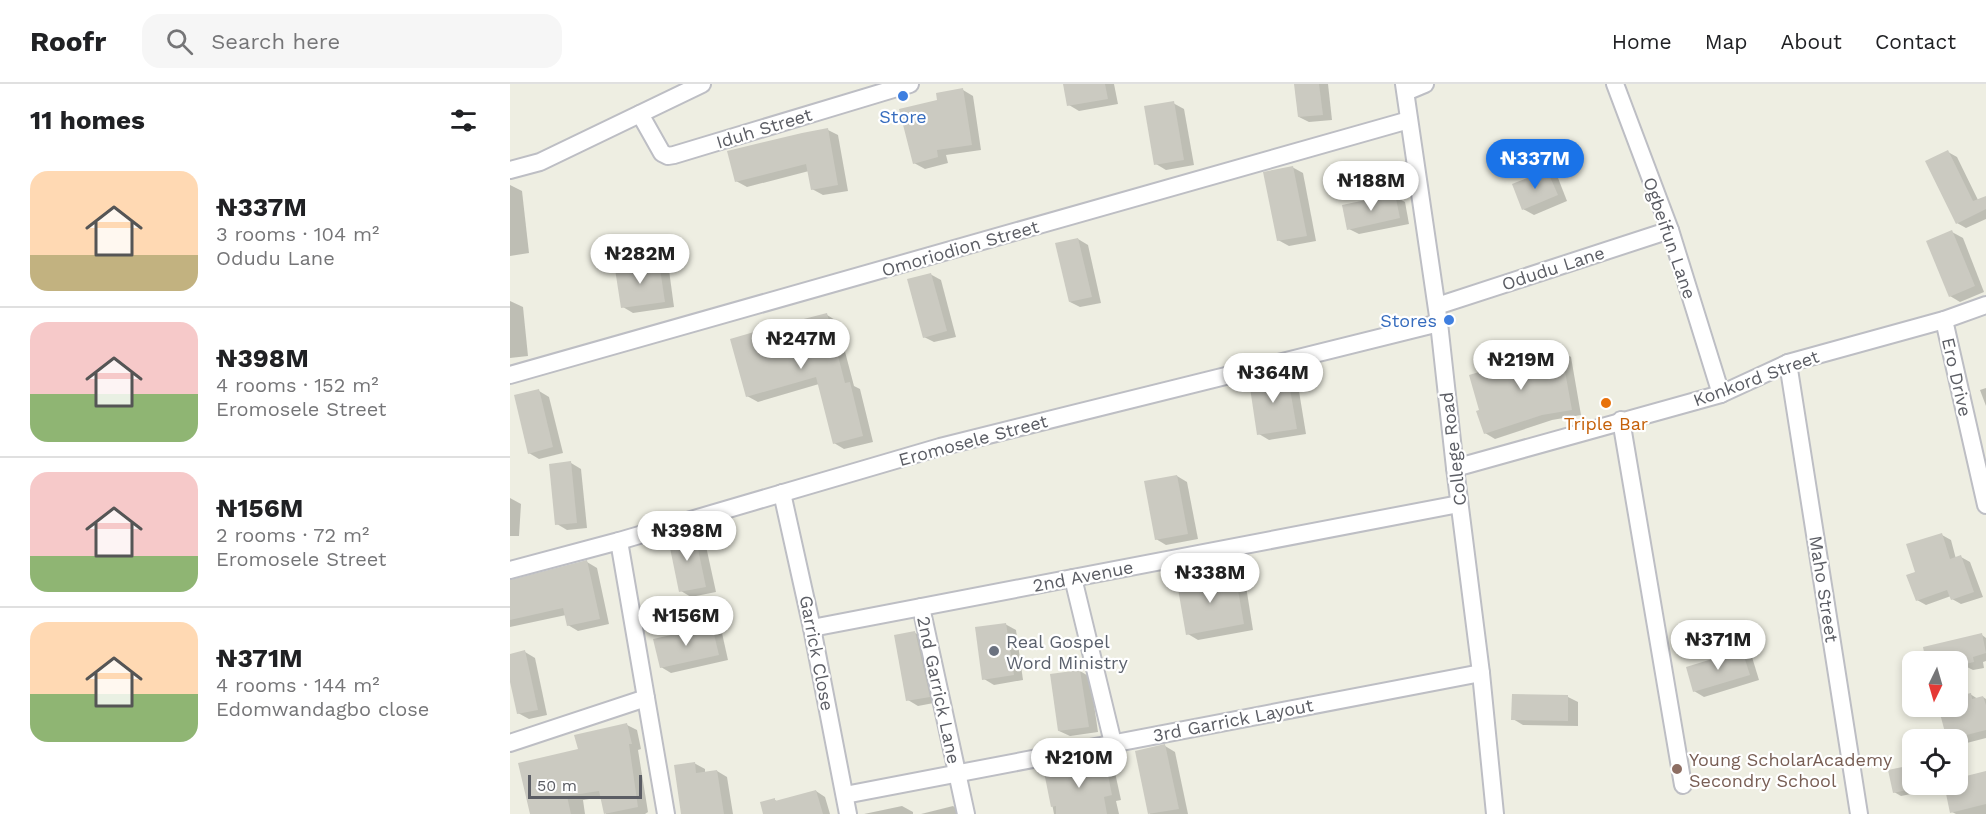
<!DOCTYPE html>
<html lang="en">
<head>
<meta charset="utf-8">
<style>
	body { margin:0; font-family:"Work Sans",sans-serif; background:#f6f6f6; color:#202124; height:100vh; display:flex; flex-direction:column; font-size:22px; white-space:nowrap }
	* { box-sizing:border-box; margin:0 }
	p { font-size:20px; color:#757577 }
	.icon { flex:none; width:33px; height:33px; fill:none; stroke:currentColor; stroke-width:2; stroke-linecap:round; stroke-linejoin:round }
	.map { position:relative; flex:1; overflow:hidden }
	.panel { display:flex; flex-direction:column; background:#fff; width:510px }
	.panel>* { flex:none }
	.needle { width:39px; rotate:185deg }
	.controls { position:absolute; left:1392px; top:567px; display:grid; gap:12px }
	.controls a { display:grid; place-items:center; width:66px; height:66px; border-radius:12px; background:#fff; box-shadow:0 3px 9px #0003; font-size:30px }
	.scale { position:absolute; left:18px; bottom:15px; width:114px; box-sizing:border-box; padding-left:6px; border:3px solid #5b5d64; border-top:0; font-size:16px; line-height:21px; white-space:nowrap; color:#5b5d64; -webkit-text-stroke:4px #fff; paint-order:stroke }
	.price { position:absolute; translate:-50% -51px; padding:0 14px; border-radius:21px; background:#fff; color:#222; font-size:20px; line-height:39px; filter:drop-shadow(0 2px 3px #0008) }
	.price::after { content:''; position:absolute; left:50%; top:36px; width:18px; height:14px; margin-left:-9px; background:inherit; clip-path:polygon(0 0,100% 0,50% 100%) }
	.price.active { background:#1a73e8; color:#fff }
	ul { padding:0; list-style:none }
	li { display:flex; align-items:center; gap:18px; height:150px; padding:0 30px }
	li+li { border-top:2px solid #e0e0e0 }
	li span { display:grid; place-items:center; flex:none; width:168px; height:120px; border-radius:18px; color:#555 }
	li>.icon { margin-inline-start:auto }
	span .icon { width:72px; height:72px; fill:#fffc; stroke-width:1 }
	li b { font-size:26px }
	h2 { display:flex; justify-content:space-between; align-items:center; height:72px; padding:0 30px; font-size:26px }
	header { display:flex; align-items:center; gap:36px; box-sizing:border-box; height:84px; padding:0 30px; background:#fff; border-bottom:2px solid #e0e0e0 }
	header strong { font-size:28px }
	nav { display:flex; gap:33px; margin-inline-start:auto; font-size:21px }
	.search { width:420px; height:54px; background:#f6f6f6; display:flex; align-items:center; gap:15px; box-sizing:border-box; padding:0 21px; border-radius:18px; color:#757577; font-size:22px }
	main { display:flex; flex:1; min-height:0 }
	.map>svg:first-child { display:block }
	.shadow { fill:#0003 }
	.building { fill:#cbcac1 }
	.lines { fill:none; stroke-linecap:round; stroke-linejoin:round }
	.street-casing { stroke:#bdbec4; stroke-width:20 }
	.street { stroke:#fff; stroke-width:16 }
	.shop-dot { fill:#3f7fe0; stroke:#fff; stroke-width:2 }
	.food-dot { fill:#e8710a; stroke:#fff; stroke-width:2 }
	.worship-dot { fill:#6b7280; stroke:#fff; stroke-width:2 }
	.education-dot { fill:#8d6e63; stroke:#fff; stroke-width:2 }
	.labels { text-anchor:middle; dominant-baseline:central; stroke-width:4.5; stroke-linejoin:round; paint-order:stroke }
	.shop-label { font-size:18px; fill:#366cbe; stroke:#fff }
	.street-label { font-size:18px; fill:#5b5d64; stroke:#fff }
	.food-label { font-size:18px; fill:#c56008; stroke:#fff }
	.worship-label { font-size:18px; fill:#5b616d; stroke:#fff; text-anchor:start }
	.education-label { font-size:18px; fill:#785e54; stroke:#fff; text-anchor:start }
</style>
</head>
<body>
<header>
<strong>Roofr</strong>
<div class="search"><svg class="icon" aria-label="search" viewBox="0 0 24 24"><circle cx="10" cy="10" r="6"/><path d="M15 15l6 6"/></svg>Search here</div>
<nav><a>Home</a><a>Map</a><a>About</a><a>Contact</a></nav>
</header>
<main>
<section class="panel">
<h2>11 homes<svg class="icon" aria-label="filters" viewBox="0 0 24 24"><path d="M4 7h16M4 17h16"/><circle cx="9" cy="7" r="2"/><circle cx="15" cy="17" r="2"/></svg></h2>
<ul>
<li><span style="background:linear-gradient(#ffd9b3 70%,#c2b280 0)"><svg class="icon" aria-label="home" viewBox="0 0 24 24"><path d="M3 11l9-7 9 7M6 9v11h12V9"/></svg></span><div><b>₦337M</b><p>3 rooms · 104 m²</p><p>Odudu Lane</p></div></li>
<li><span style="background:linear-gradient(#f6c9c9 60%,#8fb573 0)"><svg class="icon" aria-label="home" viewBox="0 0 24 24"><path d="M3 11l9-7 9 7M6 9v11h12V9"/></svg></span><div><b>₦398M</b><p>4 rooms · 152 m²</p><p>Eromosele Street</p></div></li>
<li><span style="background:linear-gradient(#f6c9c9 70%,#8fb573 0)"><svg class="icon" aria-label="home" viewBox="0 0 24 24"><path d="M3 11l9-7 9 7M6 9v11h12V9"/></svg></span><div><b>₦156M</b><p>2 rooms · 72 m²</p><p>Eromosele Street</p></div></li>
<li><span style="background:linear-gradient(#ffd9b3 60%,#8fb573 0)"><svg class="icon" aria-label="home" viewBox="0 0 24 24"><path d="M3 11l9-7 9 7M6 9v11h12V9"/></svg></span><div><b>₦371M</b><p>4 rooms · 144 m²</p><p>Edomwandagbo close</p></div></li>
</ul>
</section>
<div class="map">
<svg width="1476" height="730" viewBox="0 0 1476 730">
	<rect width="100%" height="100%" fill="#eeeee2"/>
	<!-- shadow -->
	<g class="shadow">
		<polygon points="555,0 604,0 608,20 569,27 559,21"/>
		<polygon points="785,0 818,0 822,36 799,38 789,33"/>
		<polygon points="453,6 463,12 471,66 436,71 438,79 415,85 404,79 429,17"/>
		<polygon points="663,19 674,25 684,81 656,86 646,80"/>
		<polygon points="318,46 328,51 338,107 313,111 302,105 299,87 237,103 226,97"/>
		<polygon points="1438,68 1447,73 1468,116 1476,114 1476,135 1456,144 1447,139"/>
		<polygon points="782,83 793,89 806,157 779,162 768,156"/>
		<polygon points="1037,88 1048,94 1057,117 1024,131 1013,125"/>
		<polygon points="0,101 12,107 19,169 0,172"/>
		<polygon points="884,112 895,118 899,140 849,150 839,145"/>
		<polygon points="1442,148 1453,154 1474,208 1450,218 1440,212"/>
		<polygon points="568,155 578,161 591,219 570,223 560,218"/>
		<polygon points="149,180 159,186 164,223 123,229 113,223"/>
		<polygon points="420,190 431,196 446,253 424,258 414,253"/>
		<polygon points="0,217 13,223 18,272 0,274"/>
		<polygon points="317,231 327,237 344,302 350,305 363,358 334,365 324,359 309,300 248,318 237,312 243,250 254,256 290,245"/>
		<polygon points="1051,267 1061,273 1071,331 1042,336 985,355 975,349"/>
		<polygon points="777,289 787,295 796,350 759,356 749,350"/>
		<polygon points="1476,304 1476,322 1470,306"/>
		<polygon points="29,307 39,313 53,369 29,375 19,369"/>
		<polygon points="61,379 71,385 77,444 57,446 47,440"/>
		<polygon points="667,392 677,398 688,455 656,461 646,455"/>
		<polygon points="0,414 11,420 9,452 0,452"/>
		<polygon points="184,447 194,453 206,508 181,513 171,507"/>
		<polygon points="1432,451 1441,456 1446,475 1451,473 1460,478 1473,513 1451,520 1442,515 1441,512 1416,521 1407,516 1407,489"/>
		<polygon points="77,478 87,484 99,540 68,547 58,541 56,531 0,543 0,497"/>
		<polygon points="724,490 735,496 743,546 688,556 678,550"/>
		<polygon points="495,540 506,546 513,596 484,601 474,595"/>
		<polygon points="202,543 212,549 218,576 161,589 151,583"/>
		<polygon points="405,549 415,554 429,618 408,622 398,616"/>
		<polygon points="1472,551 1476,554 1476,577 1473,578 1474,584 1463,586 1455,582 1448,584 1448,578"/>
		<polygon points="1232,567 1242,573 1249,596 1194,613 1184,607"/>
		<polygon points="15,568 25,574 37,631 19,635 8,629 0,590 0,571"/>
		<polygon points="570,587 580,593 588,648 560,652 549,647"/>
		<polygon points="1460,610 1468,615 1473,613 1476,615 1476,654 1449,661 1448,656 1439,655 1448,622 1448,614"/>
		<polygon points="1058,613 1068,618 1068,642 1013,641 1003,635"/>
		<polygon points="117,641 127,646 131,665 128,666 138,728 135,730 96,730 92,713 73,716 75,730 21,730 70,666"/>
		<polygon points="655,662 665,668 678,730 640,730 627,668"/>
		<polygon points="595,678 604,684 611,716 606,717 609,730 544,730 536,689"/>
		<polygon points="184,679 195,685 195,689 207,687 217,693 223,730 225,730 176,730"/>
		<polygon points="1402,683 1402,700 1448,700 1448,696 1476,689 1476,730 1446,730 1442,728 1436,703 1391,712 1384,708 1380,687"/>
		<polygon points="306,707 315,713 320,730 254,730 265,716 268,718"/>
		<polygon points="392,722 403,728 403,730 354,730"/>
		<polygon points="443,722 454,730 411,730"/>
	</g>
	<!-- building -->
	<g class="building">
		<polygon points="553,0 595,0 598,15 557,22"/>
		<polygon points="784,0 809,0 813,31 788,33"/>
		<polygon points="453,4 462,61 427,66 428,73 403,80 389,25 427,16 426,9"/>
		<polygon points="664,17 674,76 644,81 634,22"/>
		<polygon points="318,44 328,101 301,106 296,80 225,98 217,67 292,49"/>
		<polygon points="1438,66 1463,117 1476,112 1476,125 1446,140 1415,77"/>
		<polygon points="783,82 797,152 767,157 753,88"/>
		<polygon points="1037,86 1048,111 1012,126 1002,100"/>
		<polygon points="885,110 890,134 837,146 832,121"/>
		<polygon points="1442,146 1465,202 1439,213 1416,157"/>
		<polygon points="568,154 582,213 559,218 545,159"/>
		<polygon points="149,178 155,218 111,224 105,185"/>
		<polygon points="421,189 437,247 413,254 397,195"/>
		<polygon points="317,229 335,299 340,298 353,352 323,360 306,293 236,313 220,255 244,248 246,257 288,244 286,237"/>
		<polygon points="1051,265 1062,326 1032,331 974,350 966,327 969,326 959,291 1023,272 1023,270"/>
		<polygon points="777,288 787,345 747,351 739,297"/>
		<polygon points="29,305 43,363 18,370 4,311"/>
		<polygon points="61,377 67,439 45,441 39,380"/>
		<polygon points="667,391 678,450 645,456 634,397"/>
		<polygon points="184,446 196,503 169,508 158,454"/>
		<polygon points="1432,449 1440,475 1451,471 1464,508 1441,516 1437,506 1406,517 1396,491 1405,488 1396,460"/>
		<polygon points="77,476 90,535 57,542 53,524 0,536 0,496"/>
		<polygon points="725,489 734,540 676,551 667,499"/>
		<polygon points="496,539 504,591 472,596 465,543"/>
		<polygon points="202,542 209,571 150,584 143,555"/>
		<polygon points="405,547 420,613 396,617 384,551"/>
		<polygon points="1472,549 1476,569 1463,573 1464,578 1451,581 1450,578 1416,578 1413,563"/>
		<polygon points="15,566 28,626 7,630 0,598 0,570"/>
		<polygon points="1232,566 1240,591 1183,608 1176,583"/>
		<polygon points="570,586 579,643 548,647 540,590"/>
		<polygon points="1461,609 1462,615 1473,612 1476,621 1476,646 1437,656 1428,622 1448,622 1448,612"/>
		<polygon points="1002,610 1058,611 1058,637 1001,636"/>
		<polygon points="117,639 122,660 119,660 128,723 94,730 89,707 57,712 61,730 20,730 8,679 68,665 64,651"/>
		<polygon points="655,660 669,725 638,730 625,667"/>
		<polygon points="595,676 602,711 594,713 597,730 546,730 546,722 541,723 534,688"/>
		<polygon points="185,678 186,689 207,686 214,730 171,730 164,681"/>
		<polygon points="1402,681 1402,705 1383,709 1378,686"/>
		<polygon points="1476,687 1476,720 1440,729 1434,700 1448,700 1448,694"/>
		<polygon points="306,706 313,730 253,730 250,718 265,714 265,717"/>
	</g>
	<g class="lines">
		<defs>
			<g id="street">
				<polyline points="894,0 929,239 945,384 971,589 985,730"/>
				<polyline points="1105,0 1160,146 1211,310"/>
				<polyline points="896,8 915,0"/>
				<polyline points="130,30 152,69 158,72 164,71 400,0"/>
				<polyline points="0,86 30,78 192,0"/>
				<polyline points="927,222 1160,146"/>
				<polyline points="1434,236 1476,421"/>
				<polyline points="1278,279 1349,730"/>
				<polyline points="0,291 899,36"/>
				<polyline points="1111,336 1173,701"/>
				<polyline points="945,384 1211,310 1278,279 1434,236 1476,221"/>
				<polyline points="272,409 302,544 338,730"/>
				<polyline points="109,457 156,730"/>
				<polyline points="0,486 109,457 430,363 929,239"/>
				<polyline points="563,494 603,659"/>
				<polyline points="411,523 456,730"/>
				<polyline points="302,544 949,420"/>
				<polyline points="0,659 136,614"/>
				<polyline points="335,711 971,589"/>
			</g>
		</defs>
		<!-- street casing -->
		<use href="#street" class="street-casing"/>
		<!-- street -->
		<use href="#street" class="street"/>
	</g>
	<!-- markers -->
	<g class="shop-dot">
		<circle cx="393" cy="12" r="6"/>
		<circle cx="939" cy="236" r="6"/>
	</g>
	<circle class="food-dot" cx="1096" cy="319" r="6"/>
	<circle class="worship-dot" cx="484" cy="567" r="6"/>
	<circle class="education-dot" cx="1167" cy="685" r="6"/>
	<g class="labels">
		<!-- shop labels -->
		<g class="shop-label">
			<text x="393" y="32">Store</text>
			<text x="927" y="236" text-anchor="end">Stores</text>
		</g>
		<!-- street labels -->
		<g class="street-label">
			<text transform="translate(254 44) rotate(-17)">Iduh Street</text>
			<text transform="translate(1160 154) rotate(71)">Ogbeifun Lane</text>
			<text transform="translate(450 164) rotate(-16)">Omoriodion Street</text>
			<text transform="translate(1043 184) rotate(-18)">Odudu Lane</text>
			<text transform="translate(1447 293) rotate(77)">Ero Drive</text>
			<text transform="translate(1246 294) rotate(-20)">Konkord Street</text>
			<text transform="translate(463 356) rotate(-15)">Eromosele Street</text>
			<text transform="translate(943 365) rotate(-97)">College Road</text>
			<text transform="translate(573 492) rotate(-11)">2nd Avenue</text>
			<text transform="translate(1314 505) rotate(81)">Maho Street</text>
			<text transform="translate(307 569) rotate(79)">Garrick Close</text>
			<text transform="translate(429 606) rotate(78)">2nd Garrick Lane</text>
			<text transform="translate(723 636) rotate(-11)">3rd Garrick Layout</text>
		</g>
		<!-- food labels -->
		<g class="food-label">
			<text x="1096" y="339">Triple Bar</text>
		</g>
		<!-- worship labels -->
		<g class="worship-label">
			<text x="496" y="557">Real Gospel<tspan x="496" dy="21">Word Ministry</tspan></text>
		</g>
		<!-- education labels -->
		<g class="education-label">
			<text x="1179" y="675">Young ScholarAcademy<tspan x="1179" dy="21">Secondry School</tspan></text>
		</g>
	</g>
</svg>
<div class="controls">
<a><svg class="needle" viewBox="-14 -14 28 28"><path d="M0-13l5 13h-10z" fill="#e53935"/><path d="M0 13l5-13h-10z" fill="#757577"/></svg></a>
<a><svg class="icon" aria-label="locate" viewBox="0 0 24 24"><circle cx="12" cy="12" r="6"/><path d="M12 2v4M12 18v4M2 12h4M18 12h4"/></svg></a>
</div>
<div class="scale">50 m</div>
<b class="price active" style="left:1025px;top:106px">₦337M</b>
<b class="price" style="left:861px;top:128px">₦188M</b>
<b class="price" style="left:130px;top:201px">₦282M</b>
<b class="price" style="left:291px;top:286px">₦247M</b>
<b class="price" style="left:1011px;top:307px">₦219M</b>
<b class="price" style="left:763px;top:320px">₦364M</b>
<b class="price" style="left:177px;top:478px">₦398M</b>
<b class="price" style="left:700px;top:520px">₦338M</b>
<b class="price" style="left:176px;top:563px">₦156M</b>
<b class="price" style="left:1208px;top:587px">₦371M</b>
<b class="price" style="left:569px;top:705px">₦210M</b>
</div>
</main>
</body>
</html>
